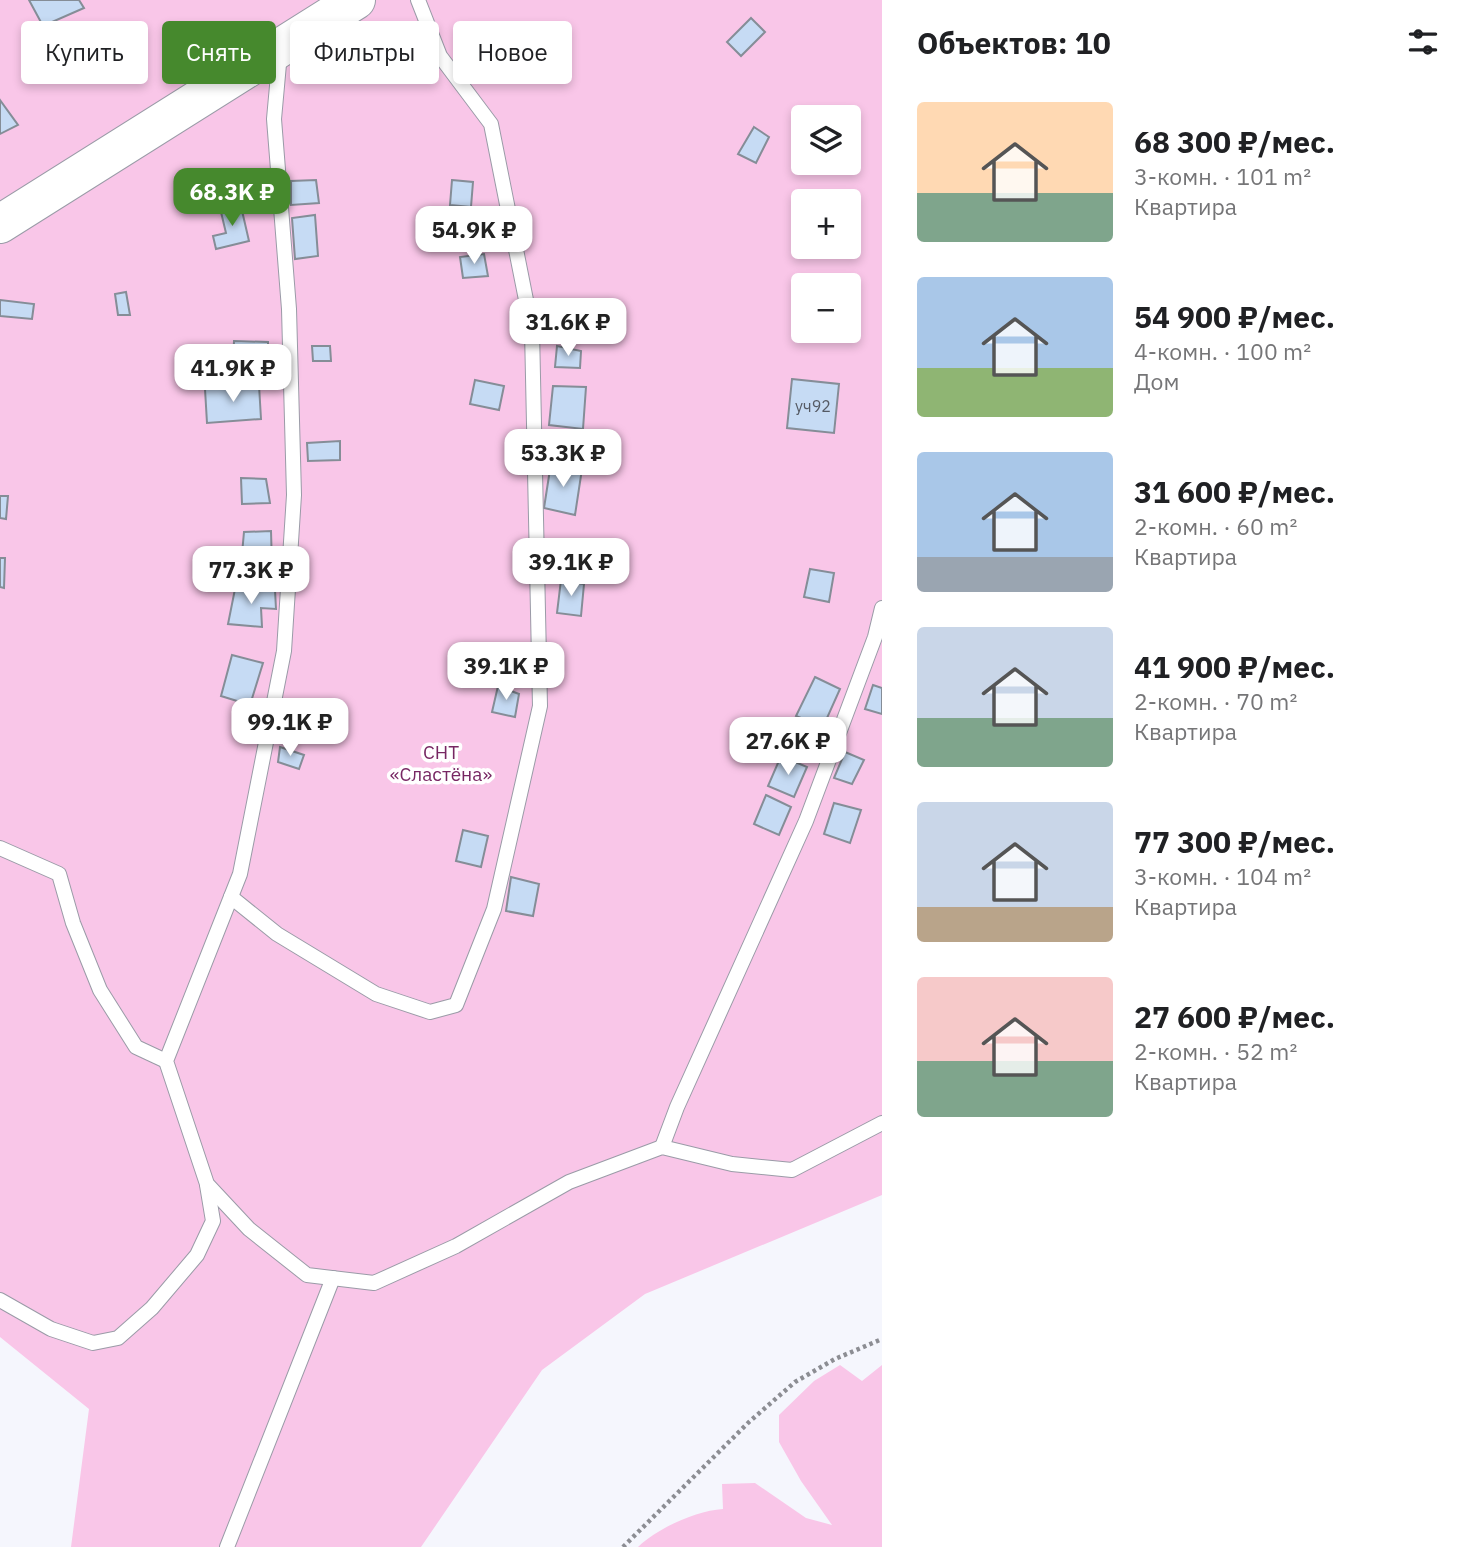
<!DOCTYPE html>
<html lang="ru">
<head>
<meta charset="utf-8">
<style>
	body { margin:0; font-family:"IBM Plex Sans",sans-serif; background:#f6f6f6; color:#202124; height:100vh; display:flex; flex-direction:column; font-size:26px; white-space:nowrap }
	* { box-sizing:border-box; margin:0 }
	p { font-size:23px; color:#757577 }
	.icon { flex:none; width:38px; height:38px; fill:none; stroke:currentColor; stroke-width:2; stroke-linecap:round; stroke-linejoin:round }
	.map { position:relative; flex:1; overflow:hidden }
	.panel { display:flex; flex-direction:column; background:#fff; width:595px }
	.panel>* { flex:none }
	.top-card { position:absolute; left:21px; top:21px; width:665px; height:63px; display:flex; gap:14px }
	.controls { position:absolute; left:791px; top:105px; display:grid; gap:14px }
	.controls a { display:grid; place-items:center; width:70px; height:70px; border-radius:7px; background:#fff; box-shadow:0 4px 10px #0003; font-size:35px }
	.price { position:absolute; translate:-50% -60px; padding:0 16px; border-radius:14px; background:#fff; color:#222; font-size:23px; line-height:46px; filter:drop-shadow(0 2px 4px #0008) }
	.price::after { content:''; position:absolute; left:50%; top:42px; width:21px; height:16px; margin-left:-10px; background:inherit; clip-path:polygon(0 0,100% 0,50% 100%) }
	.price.current { background:#46892d; color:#fff }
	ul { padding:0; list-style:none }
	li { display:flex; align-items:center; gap:21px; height:175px; padding:0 35px }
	li span { display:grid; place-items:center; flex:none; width:196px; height:140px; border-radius:7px; color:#555 }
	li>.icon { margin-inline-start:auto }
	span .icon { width:84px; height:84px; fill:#fffc; stroke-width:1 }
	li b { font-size:30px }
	h2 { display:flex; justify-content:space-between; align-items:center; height:84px; padding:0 35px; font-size:30px }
	.chip { padding:0 24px; border-radius:7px; background:#fff; box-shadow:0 4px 10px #0003; font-size:24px; line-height:63px }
	.chip.current { background:#46892d; color:#fff }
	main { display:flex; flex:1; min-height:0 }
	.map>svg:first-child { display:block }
	.green { fill:#f9c6e8; fill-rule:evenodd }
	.building { fill:#c6dbf4; stroke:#858d97; stroke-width:2 }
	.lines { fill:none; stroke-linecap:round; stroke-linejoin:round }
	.lane-casing { stroke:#9a9ba7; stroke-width:16 }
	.secondary-casing { stroke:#9a9ba7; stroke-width:40 }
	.path { stroke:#8c8d93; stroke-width:4.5; stroke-dasharray:3.5 3.5; stroke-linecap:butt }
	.lane { stroke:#fff; stroke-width:14 }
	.secondary { stroke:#fff; stroke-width:38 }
	.labels { text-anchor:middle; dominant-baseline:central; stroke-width:7; stroke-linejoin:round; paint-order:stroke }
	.number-label { font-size:16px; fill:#555a64 }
	.park-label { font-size:19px; fill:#772763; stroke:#fff }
</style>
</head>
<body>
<main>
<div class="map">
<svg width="882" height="1547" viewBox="0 0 882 1547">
	<rect width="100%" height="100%" fill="#f5f6fd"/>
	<!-- green -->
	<g class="green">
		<path d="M 0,0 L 882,0 L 882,1195 L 645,1294 L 542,1370 L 421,1547 L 71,1547 L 89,1409 L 0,1337 ZM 803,117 L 849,117 L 849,163 L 803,163 ZM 803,201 L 849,201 L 849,247 L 803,247 ZM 803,285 L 849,285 L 849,331 L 803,331 Z"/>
		<path d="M 840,1365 L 862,1381 L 882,1365 L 882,1547 L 638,1547 C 658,1528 695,1511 723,1509 L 722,1484 L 755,1483 L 806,1518 L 832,1525 L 801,1481 L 779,1442 L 779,1415 L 814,1381 Z"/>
	</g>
	<!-- building -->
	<g class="building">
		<polygon points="29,0 79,0 84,8 43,26"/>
		<polygon points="751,18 765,32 741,56 727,42"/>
		<polygon points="390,46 393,69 362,74 357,50"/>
		<polygon points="0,100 18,125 0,134"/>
		<polygon points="754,127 769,137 756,163 738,154"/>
		<polygon points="316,180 319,203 291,205 291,181"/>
		<polygon points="452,180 473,182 471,207 450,205"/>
		<polygon points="240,202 249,241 216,249 213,236 226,233 221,212"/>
		<polygon points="315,215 318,256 295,259 292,218"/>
		<polygon points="484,254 488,276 463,278 460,257"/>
		<polygon points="126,292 130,315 118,315 115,294"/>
		<polygon points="0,300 34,304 32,319 0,316"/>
		<polygon points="234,341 268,342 268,366 233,366"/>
		<polygon points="312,346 330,346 331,361 313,361"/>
		<polygon points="557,346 581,351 580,368 555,367"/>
		<polygon points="792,379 839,384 834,433 787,428"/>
		<polygon points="475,380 504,386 499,410 470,404"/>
		<polygon points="259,385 261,419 207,423 205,389"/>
		<polygon points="553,386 586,387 583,429 549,425"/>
		<polygon points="340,441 340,460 308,461 307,443"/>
		<polygon points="551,463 582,469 575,515 544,508"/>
		<polygon points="241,478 266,479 270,503 242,504"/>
		<polygon points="0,496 8,496 6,519 0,518"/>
		<polygon points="271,531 272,566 241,565 244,532"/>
		<polygon points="0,558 5,558 4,588 0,587"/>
		<polygon points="810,569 834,573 829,602 804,597"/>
		<polygon points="561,580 584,584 581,616 557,613"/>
		<polygon points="235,589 275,590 276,609 261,608 262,627 228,624"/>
		<polygon points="232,655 263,663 250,705 221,696"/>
		<polygon points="815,677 840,689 823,727 796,716"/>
		<polygon points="873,685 882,688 882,714 865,709"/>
		<polygon points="498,686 519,694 515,717 492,712"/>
		<polygon points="280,747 304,755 299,769 278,762"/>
		<polygon points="845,752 864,760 852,784 834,778"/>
		<polygon points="781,756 807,767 794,797 768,786"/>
		<polygon points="766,795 791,807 779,835 754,824"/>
		<polygon points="834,803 861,810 850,843 824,834"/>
		<polygon points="463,830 488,836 481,867 456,861"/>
		<polygon points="511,877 539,884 533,916 506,911"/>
	</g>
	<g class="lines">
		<defs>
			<g id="lane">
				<polyline points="280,53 274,119 289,309 294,495 284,651 240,874 166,1061 207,1184 249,1229 307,1275 374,1283 456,1246 569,1182 662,1147 732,1164 792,1170 882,1123"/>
				<polyline points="0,848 59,874 73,923 100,990 136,1047 166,1061"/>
				<polyline points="231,897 277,934 376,994 430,1012 456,1005 494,909 540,706 532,330 491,124 440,56 418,0"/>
				<polyline points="662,1147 677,1107 806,821 875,637 882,608"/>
				<polyline points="0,1300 51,1329 93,1343 118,1338 152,1308 197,1255 213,1221 207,1185"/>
				<polyline points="227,1547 333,1278"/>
			</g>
			<polyline id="secondary" points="0,224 356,0"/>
		</defs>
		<!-- lane casing -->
		<use href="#lane" class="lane-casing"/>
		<!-- secondary casing -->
		<use href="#secondary" class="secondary-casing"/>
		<!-- path -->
		<polyline class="path" points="623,1547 749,1422 795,1382 835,1359 882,1339"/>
		<!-- lane -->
		<use href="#lane" class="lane"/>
		<!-- secondary -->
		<use href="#secondary" class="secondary"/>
	</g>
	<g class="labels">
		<!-- number labels -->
		<g class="number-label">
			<text x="813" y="406">уч92</text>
		</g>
		<!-- park labels -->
		<g class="park-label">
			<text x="441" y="752">СНТ<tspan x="441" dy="22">«Сластёна»</tspan></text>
		</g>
	</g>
</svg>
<div class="controls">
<a><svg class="icon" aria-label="layers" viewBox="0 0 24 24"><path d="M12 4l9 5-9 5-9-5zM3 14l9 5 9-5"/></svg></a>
<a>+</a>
<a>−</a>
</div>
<b class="price current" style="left:232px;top:228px">68.3K ₽</b>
<b class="price" style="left:474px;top:266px">54.9K ₽</b>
<b class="price" style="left:568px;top:358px">31.6K ₽</b>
<b class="price" style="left:233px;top:404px">41.9K ₽</b>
<b class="price" style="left:563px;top:489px">53.3K ₽</b>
<b class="price" style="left:571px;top:598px">39.1K ₽</b>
<b class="price" style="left:251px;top:606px">77.3K ₽</b>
<b class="price" style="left:506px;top:702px">39.1K ₽</b>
<b class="price" style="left:290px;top:758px">99.1K ₽</b>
<b class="price" style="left:788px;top:777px">27.6K ₽</b>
<div class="top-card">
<a class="chip">Купить</a>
<a class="chip current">Снять</a>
<a class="chip">Фильтры</a>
<a class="chip">Новое</a>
</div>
</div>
<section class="panel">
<h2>Объектов: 10<svg class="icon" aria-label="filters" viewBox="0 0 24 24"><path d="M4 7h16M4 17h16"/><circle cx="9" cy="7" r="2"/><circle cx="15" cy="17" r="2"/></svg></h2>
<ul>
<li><span style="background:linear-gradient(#ffd9b3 65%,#7fa58c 0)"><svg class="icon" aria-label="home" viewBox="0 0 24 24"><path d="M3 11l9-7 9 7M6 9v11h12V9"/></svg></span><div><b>68 300 ₽/мес.</b><p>3-комн. · 101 m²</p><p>Квартира</p></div></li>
<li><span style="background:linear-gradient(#a9c7e8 65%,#8fb573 0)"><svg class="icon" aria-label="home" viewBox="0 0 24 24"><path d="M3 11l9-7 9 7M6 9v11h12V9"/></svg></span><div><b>54 900 ₽/мес.</b><p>4-комн. · 100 m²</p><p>Дом</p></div></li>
<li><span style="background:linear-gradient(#a9c7e8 75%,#9aa5b1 0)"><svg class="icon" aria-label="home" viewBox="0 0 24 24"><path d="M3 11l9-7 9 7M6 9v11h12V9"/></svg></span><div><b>31 600 ₽/мес.</b><p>2-комн. · 60 m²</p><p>Квартира</p></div></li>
<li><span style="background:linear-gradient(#c9d6e8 65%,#7fa58c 0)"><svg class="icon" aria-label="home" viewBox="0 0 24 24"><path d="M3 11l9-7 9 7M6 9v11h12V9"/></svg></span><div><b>41 900 ₽/мес.</b><p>2-комн. · 70 m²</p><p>Квартира</p></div></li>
<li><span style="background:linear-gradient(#c9d6e8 75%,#b9a48a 0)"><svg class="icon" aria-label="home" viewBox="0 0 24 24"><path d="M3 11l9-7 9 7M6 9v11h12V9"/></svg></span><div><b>77 300 ₽/мес.</b><p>3-комн. · 104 m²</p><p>Квартира</p></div></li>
<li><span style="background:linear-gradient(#f6c9c9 60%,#7fa58c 0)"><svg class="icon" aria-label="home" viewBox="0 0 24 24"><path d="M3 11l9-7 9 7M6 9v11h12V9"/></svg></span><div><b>27 600 ₽/мес.</b><p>2-комн. · 52 m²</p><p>Квартира</p></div></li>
</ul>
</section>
</main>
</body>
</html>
